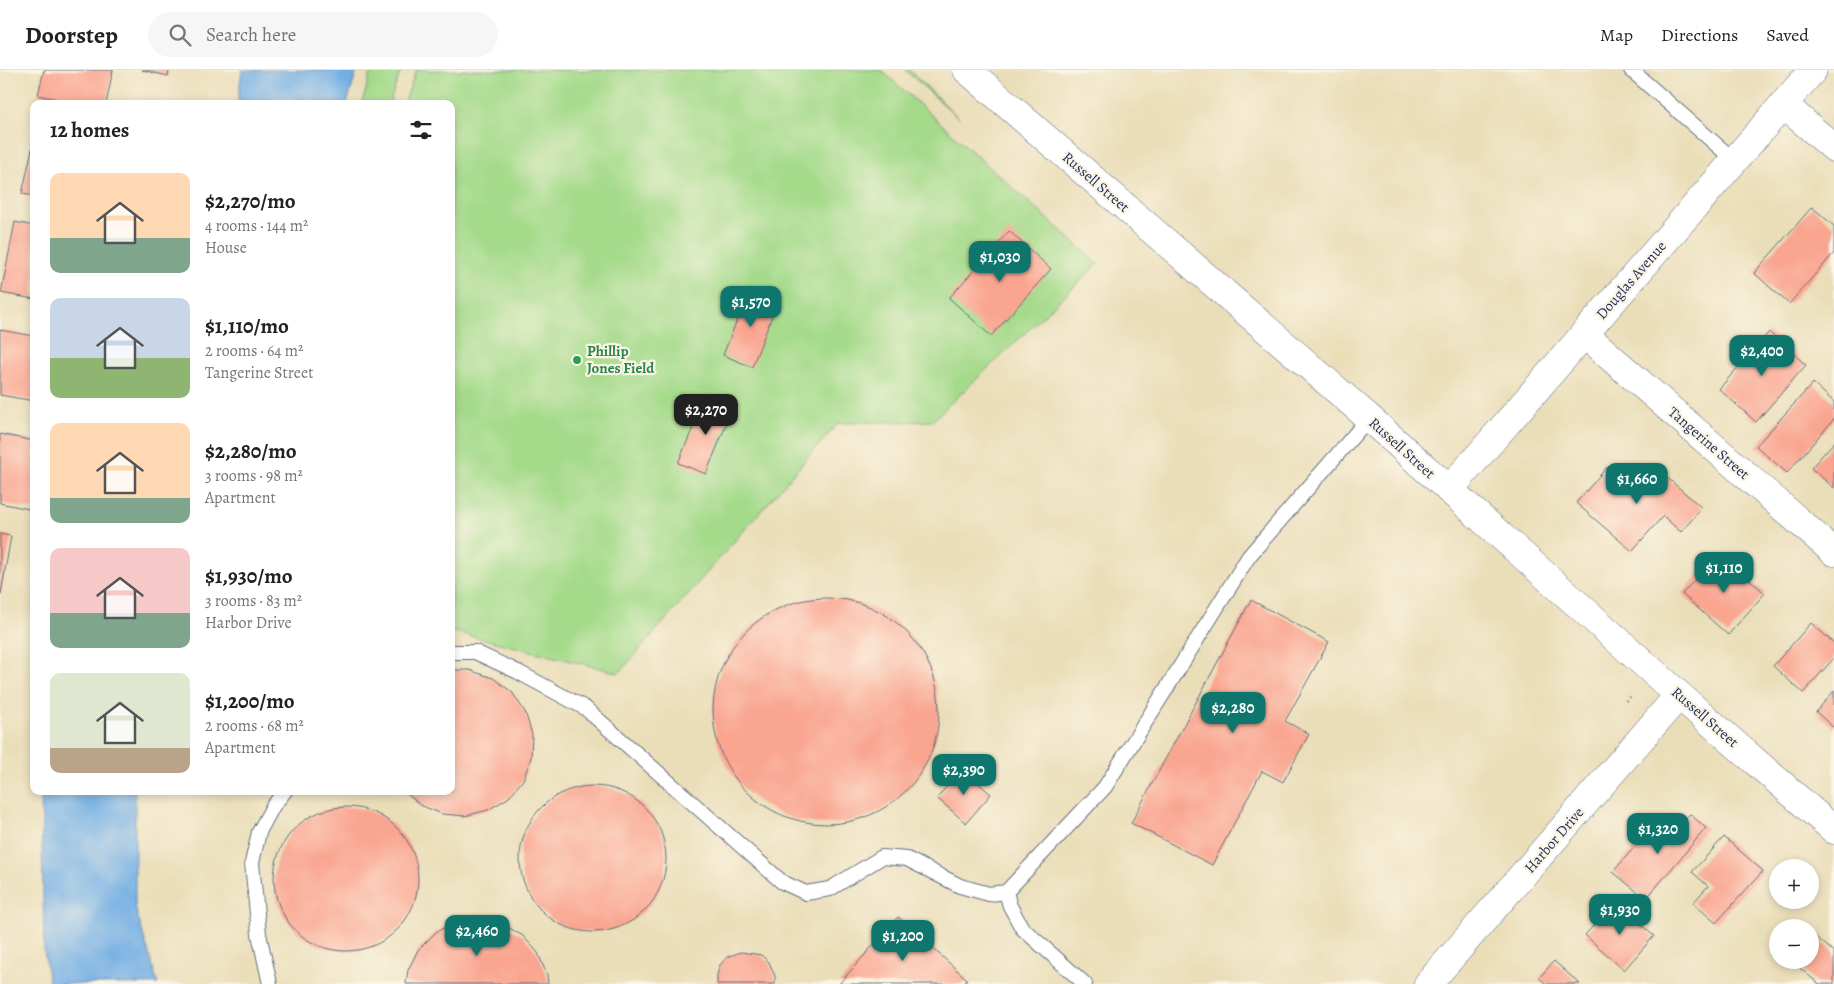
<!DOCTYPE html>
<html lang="en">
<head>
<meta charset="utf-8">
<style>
	body { margin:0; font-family:Alegreya,serif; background:#f6f6f6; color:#222; height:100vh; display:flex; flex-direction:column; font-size:19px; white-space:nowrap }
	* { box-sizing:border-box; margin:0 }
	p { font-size:16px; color:#767676 }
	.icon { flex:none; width:28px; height:28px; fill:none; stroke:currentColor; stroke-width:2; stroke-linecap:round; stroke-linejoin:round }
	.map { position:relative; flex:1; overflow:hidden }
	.panel { position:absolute; left:30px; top:30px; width:425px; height:695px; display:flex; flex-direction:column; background:#fff; border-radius:10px; box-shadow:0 2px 8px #0003 }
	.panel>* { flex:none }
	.controls { position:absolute; left:1769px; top:789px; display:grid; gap:10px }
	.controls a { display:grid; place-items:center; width:50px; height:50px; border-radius:50%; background:#fff; box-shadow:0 2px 8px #0003; font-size:25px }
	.price { position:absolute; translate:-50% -42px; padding:0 11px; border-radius:10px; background:#0f766e; color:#fff; font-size:16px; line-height:32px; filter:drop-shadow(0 1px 2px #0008) }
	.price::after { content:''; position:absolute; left:50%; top:30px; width:15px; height:11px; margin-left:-8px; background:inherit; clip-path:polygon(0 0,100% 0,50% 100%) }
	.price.on { background:#222; color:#fff }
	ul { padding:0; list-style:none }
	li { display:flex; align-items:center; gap:15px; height:125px; padding:0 20px }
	li span { display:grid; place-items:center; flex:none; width:140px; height:100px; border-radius:10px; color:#555 }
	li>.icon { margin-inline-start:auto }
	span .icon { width:60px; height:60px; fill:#fffc; stroke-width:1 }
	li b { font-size:21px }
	h2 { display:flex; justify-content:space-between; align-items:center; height:60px; padding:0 20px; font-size:21px }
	header { display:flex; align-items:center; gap:30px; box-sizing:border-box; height:70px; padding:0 25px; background:#fff; border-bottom:1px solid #e0e0e0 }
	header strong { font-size:24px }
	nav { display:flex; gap:28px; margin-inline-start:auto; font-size:18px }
	.search { width:350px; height:45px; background:#f6f6f6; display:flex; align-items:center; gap:12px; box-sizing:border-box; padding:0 18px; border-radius:28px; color:#767676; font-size:19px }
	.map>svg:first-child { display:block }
	.green { fill:#a4da8a; stroke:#608474 }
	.water { fill:#72aee4; stroke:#466ea1 }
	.building { fill:#f9a590 }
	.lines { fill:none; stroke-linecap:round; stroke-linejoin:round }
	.service-casing { stroke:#636c7e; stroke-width:16 }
	.minor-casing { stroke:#636c7e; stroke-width:29 }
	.path { stroke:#636c7e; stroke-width:3; stroke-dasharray:1 4; stroke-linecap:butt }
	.service { stroke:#fff; stroke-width:14 }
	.minor { stroke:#fff; stroke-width:28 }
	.leisure-dot { fill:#2e9e5b; stroke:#fcf5e5; stroke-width:2 }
	.labels { text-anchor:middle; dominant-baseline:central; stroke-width:4.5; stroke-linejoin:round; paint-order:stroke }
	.street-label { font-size:15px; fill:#1b2f5e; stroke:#fcf5e5 }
	.leisure-label { font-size:15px; font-weight:bold; fill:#27864d; stroke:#fcf5e5; text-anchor:start }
</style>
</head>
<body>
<header>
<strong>Doorstep</strong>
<div class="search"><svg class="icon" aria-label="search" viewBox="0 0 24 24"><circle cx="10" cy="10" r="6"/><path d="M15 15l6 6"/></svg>Search here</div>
<nav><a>Map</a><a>Directions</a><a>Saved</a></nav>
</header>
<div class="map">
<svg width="1834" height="914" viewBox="0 0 1834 914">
	<rect width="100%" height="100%" fill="#fcf5e5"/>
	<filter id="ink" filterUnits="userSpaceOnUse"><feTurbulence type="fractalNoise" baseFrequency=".02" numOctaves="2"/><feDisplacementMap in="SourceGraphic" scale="10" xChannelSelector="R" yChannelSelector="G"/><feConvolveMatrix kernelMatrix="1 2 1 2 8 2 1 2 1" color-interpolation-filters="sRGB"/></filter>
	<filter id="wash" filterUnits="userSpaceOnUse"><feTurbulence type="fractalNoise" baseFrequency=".0096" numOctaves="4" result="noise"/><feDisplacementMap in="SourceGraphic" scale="20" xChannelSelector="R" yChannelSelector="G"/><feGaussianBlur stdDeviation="1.12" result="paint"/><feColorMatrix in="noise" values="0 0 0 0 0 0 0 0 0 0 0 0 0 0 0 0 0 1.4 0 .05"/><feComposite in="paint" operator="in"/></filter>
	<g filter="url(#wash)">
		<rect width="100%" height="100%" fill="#eadeb9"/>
		<!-- green -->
		<g class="green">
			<polygon points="371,0 401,0 389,34 362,34"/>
			<polygon points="416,0 881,0 1098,194 932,351 838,353 619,603 451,561 451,34 404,34"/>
			<polygon points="905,0 909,0 959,48"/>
		</g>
		<!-- water -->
		<g class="water">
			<polygon points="242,0 357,0 347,34 237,34"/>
			<polygon points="41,721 135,721 135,837 158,914 49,914 44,881"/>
		</g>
		<g id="blocks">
			<!-- building -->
			<g class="building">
				<polygon points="44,0 113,0 106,34 80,34 38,25"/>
				<polygon points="142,0 169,0 168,6"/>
				<polygon points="33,75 34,75 34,126 22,124"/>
				<polygon points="1812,137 1834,156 1834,183 1789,234 1754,203"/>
				<polygon points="15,152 34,156 34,229 1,223"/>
				<polygon points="1009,161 1051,199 991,266 949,228"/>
				<polygon points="749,220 778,231 752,297 723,285"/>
				<polygon points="0,260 34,266 34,331 0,325"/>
				<polygon points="1769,262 1806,295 1756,352 1719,319"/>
				<polygon points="1813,313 1834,332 1834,349 1787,403 1756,376"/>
				<polygon points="706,327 733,338 706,404 678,393"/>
				<polygon points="0,364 34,371 34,440 0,433"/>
				<polygon points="1834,372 1834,418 1811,398"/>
				<polygon points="1654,396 1702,438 1681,462 1663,446 1632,481 1576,433 1607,397 1632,420"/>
				<polygon points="0,464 11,466 1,524 0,524"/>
				<polygon points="1719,483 1765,523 1728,565 1682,524"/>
				<circle cx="826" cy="641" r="113"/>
				<polygon points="1251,530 1329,572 1285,651 1309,664 1283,712 1262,701 1212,795 1131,753"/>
				<polygon points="1811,553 1834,573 1834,588 1803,623 1773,596"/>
				<polygon points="451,600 469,600 493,608 512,622 525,642 532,664 531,688 523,710 508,728 488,740 465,746 442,744 420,735 404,721 451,721"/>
				<polygon points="1834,621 1834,658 1816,642"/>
				<polygon points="962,699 991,724 966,753 937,728"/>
				<circle cx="593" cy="789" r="73"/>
				<circle cx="346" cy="809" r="72"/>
				<polygon points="1690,744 1706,758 1646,829 1613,802 1659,748 1675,762"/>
				<polygon points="1724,767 1763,801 1716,853 1693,833 1708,816 1692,802"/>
				<polygon points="1615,832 1654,866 1624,900 1585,865"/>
				<polygon points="898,847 967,909 963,914 839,914"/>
				<polygon points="477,849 501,853 523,866 538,883 547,905 548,914 406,914 408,900 418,880 436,862 453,853"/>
				<polygon points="1810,862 1834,882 1834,914 1819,914 1790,890 1810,890"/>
				<polygon points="741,882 761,885 769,892 775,906 775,914 717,914 717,905 720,895 727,887"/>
				<polygon points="1554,891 1580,914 1546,914 1539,908"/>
			</g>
		</g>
	</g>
	<g filter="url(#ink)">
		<use href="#blocks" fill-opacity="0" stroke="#636c7e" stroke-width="1"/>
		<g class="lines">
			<defs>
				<g id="service">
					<polyline points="1631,0 1735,91"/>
					<polyline points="451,582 475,582 518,602 585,638 782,812 806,823 830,819 882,787 907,789 960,816 989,824 1006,822 1105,717 1249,486 1369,348"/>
					<polyline points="1006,822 1010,836 1022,858 1085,914"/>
					<polyline points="270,914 259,864 252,793 259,762 273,736 285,721"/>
				</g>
				<g id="minor">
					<polyline points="967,0 1369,348 1679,625 1834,760"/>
					<polyline points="1783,34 1834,78"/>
					<polyline points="1584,264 1834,482"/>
					<polyline points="1449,420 1813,0"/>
					<polyline points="1428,914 1679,625"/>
				</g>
			</defs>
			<!-- service casing -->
			<use href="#service" class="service-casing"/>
			<!-- minor casing -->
			<use href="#minor" class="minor-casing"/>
			<!-- path -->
			<polyline class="path" points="1626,631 1632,624"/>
			<!-- service -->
			<use href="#service" class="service"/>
			<!-- minor -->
			<use href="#minor" class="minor"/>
		</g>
	</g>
	<!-- markers -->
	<circle class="leisure-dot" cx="577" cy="290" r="5"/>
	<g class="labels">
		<!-- street labels -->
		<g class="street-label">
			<text transform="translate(1096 112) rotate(41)">Russell Street</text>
			<text transform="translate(1631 210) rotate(-49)">Douglas Avenue</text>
			<text transform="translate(1709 373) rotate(41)">Tangerine Street</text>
			<text transform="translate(1402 378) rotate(42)">Russell Street</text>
			<text transform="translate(1705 647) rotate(41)">Russell Street</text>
			<text transform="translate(1554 770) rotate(-49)">Harbor Drive</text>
		</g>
		<!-- leisure labels -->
		<g class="leisure-label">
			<text x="587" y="281">Phillip<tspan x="587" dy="17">Jones Field</tspan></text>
		</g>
	</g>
</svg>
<div class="controls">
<a>+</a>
<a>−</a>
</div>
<b class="price" style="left:1000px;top:213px">$1,030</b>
<b class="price" style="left:751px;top:258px">$1,570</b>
<b class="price" style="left:1762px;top:307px">$2,400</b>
<b class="price on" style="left:706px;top:366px">$2,270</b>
<b class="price" style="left:1637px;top:435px">$1,660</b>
<b class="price" style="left:1724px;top:524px">$1,110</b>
<b class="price" style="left:1233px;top:664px">$2,280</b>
<b class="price" style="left:964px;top:726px">$2,390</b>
<b class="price" style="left:1658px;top:785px">$1,320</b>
<b class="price" style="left:1620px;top:866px">$1,930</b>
<b class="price" style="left:477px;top:887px">$2,460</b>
<b class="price" style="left:903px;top:892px">$1,200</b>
<section class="panel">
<h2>12 homes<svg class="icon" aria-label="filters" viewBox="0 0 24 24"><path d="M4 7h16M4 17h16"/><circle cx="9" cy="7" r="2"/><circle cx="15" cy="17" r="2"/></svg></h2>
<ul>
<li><span style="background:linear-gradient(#ffd9b3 65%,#7fa58c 0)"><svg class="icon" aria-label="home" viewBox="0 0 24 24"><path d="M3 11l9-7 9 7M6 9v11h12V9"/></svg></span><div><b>$2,270/mo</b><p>4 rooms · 144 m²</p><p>House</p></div></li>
<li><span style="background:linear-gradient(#c9d6e8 60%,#8fb573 0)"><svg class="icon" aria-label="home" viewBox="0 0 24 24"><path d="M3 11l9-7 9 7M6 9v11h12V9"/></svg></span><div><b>$1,110/mo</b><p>2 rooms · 64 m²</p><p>Tangerine Street</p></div></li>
<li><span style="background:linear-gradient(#ffd9b3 75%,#7fa58c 0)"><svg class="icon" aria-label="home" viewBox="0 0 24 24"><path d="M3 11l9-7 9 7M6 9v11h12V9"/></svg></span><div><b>$2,280/mo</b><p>3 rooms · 98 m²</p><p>Apartment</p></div></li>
<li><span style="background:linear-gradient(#f6c9c9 65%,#7fa58c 0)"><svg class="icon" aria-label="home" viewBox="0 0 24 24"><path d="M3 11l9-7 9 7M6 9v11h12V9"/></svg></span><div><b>$1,930/mo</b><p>3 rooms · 83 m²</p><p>Harbor Drive</p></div></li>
<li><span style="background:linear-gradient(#dfe7d0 75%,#b9a48a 0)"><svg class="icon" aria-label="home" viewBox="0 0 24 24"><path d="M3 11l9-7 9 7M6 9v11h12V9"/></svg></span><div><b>$1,200/mo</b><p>2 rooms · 68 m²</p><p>Apartment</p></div></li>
</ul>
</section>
</div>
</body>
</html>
